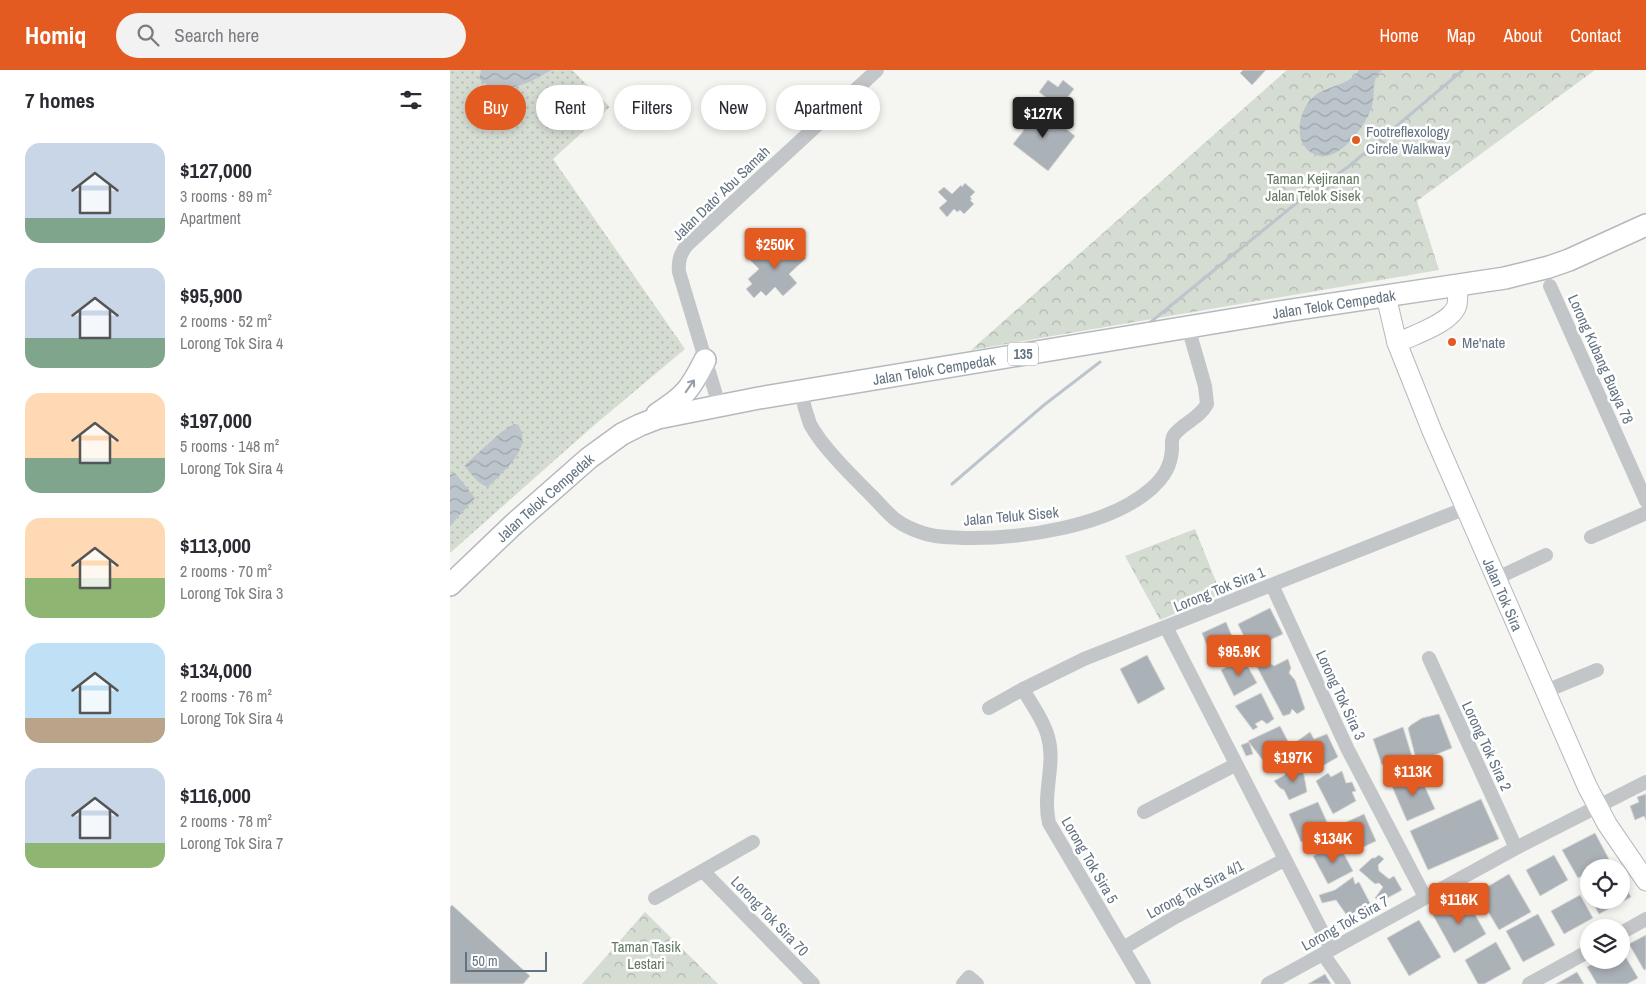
<!DOCTYPE html>
<html lang="en">
<head>
<meta charset="utf-8">
<style>
	body { margin:0; font-family:"Archivo Narrow",sans-serif; background:#f2f2f3; color:#2b2b33; height:100vh; display:flex; flex-direction:column; font-size:19px; white-space:nowrap }
	* { box-sizing:border-box; margin:0 }
	p { font-size:16px; color:#7c7c81 }
	.icon { flex:none; width:28px; height:28px; fill:none; stroke:currentColor; stroke-width:2; stroke-linecap:round; stroke-linejoin:round }
	.map { position:relative; flex:1; overflow:hidden }
	.details { display:flex; flex-direction:column; background:#fff; width:450px }
	.details>* { flex:none }
	.hud { position:absolute; left:15px; top:15px; width:475px; height:45px; display:flex; gap:10px }
	.tools { position:absolute; left:1130px; top:789px; display:grid; gap:10px }
	.tools a { display:grid; place-items:center; width:50px; height:50px; border-radius:50%; background:#fff; box-shadow:0 2px 8px #0003; font-size:25px }
	.scale { position:absolute; left:15px; bottom:12px; width:82px; box-sizing:border-box; padding-left:5px; border:2px solid #637382; border-top:0; font-size:14px; line-height:18px; white-space:nowrap; color:#637382; -webkit-text-stroke:4px #fff; paint-order:stroke }
	.price { position:absolute; translate:-50% -42px; padding:0 11px; border-radius:5px; background:#e45b21; color:#fff; font-size:16px; line-height:32px; filter:drop-shadow(0 1px 2px #0008) }
	.price::after { content:''; position:absolute; left:50%; top:30px; width:15px; height:11px; margin-left:-8px; background:inherit; clip-path:polygon(0 0,100% 0,50% 100%) }
	.price.on { background:#222; color:#fff }
	ul { padding:0; list-style:none }
	li { display:flex; align-items:center; gap:15px; height:125px; padding:0 25px }
	li span { display:grid; place-items:center; flex:none; width:140px; height:100px; border-radius:15px; color:#555 }
	li>.icon { margin-inline-start:auto }
	span .icon { width:60px; height:60px; fill:#fffc; stroke-width:1 }
	li b { font-size:21px }
	h2 { display:flex; justify-content:space-between; align-items:center; height:60px; padding:0 25px; font-size:21px }
	.pill { padding:0 18px; border-radius:22px; background:#fff; box-shadow:0 2px 8px #0003; font-size:18px; line-height:45px }
	.pill.on { background:#e45b21; color:#fff }
	header { display:flex; align-items:center; gap:30px; box-sizing:border-box; height:70px; padding:0 25px; background:#e45b21; color:#fff }
	header strong { font-size:24px }
	nav { display:flex; gap:28px; margin-inline-start:auto; font-size:18px }
	.search { width:350px; height:45px; background:#f2f2f3; display:flex; align-items:center; gap:12px; box-sizing:border-box; padding:0 18px; border-radius:28px; color:#7c7c81; font-size:19px }
	main { display:flex; flex:1; min-height:0 }
	.map>svg:first-child { display:block }
	.grass { fill:url(#grass-dots) }
	.park { fill:url(#park-crowns) }
	.water { fill:url(#water-waves) }
	.lines { fill:none; stroke-linecap:round; stroke-linejoin:round }
	.stream { stroke:#bbc5cb; stroke-width:3 }
	.building { fill:#aab1b7; stroke:#d6d6d4 }
	.secondary-casing { stroke:#b4b9be; stroke-width:21 }
	.primary-casing { stroke:#b5b9bd; stroke-width:24 }
	.street { stroke:#c2c6c9; stroke-width:14 }
	.secondary { stroke:#fff; stroke-width:19 }
	.primary { stroke:#fff; stroke-width:21 }
	.oneway { stroke:#929da8 }
	.poi-dot { fill:#e45b21; stroke:#fff; stroke-width:2 }
	.labels { text-anchor:middle; dominant-baseline:central; stroke-width:5; stroke-linejoin:round; paint-order:stroke }
	.shield { fill:#fff; stroke:#929da8; stroke-width:1 }
	.shield-label { font-size:14px; font-weight:bold; fill:#637382 }
	.poi-label { font-size:15px; fill:#637382; stroke:#fff; text-anchor:start }
	.park-label { font-size:15px; fill:#657962; stroke:#fff }
	.street-label { font-size:15px; fill:#637382; stroke:#fff }
</style>
</head>
<body>
<header>
<strong>Homiq</strong>
<div class="search"><svg class="icon" aria-label="search" viewBox="0 0 24 24"><circle cx="10" cy="10" r="6"/><path d="M15 15l6 6"/></svg>Search here</div>
<nav><a>Home</a><a>Map</a><a>About</a><a>Contact</a></nav>
</header>
<main>
<section class="details">
<h2>7 homes<svg class="icon" aria-label="filters" viewBox="0 0 24 24"><path d="M4 7h16M4 17h16"/><circle cx="9" cy="7" r="2"/><circle cx="15" cy="17" r="2"/></svg></h2>
<ul>
<li><span style="background:linear-gradient(#c9d6e8 75%,#7fa58c 0)"><svg class="icon" aria-label="home" viewBox="0 0 24 24"><path d="M3 11l9-7 9 7M6 9v11h12V9"/></svg></span><div><b>$127,000</b><p>3 rooms · 89 m²</p><p>Apartment</p></div></li>
<li><span style="background:linear-gradient(#c9d6e8 70%,#7fa58c 0)"><svg class="icon" aria-label="home" viewBox="0 0 24 24"><path d="M3 11l9-7 9 7M6 9v11h12V9"/></svg></span><div><b>$95,900</b><p>2 rooms · 52 m²</p><p>Lorong Tok Sira 4</p></div></li>
<li><span style="background:linear-gradient(#ffd9b3 65%,#7fa58c 0)"><svg class="icon" aria-label="home" viewBox="0 0 24 24"><path d="M3 11l9-7 9 7M6 9v11h12V9"/></svg></span><div><b>$197,000</b><p>5 rooms · 148 m²</p><p>Lorong Tok Sira 4</p></div></li>
<li><span style="background:linear-gradient(#ffd9b3 60%,#8fb573 0)"><svg class="icon" aria-label="home" viewBox="0 0 24 24"><path d="M3 11l9-7 9 7M6 9v11h12V9"/></svg></span><div><b>$113,000</b><p>2 rooms · 70 m²</p><p>Lorong Tok Sira 3</p></div></li>
<li><span style="background:linear-gradient(#bfe0f5 75%,#b9a48a 0)"><svg class="icon" aria-label="home" viewBox="0 0 24 24"><path d="M3 11l9-7 9 7M6 9v11h12V9"/></svg></span><div><b>$134,000</b><p>2 rooms · 76 m²</p><p>Lorong Tok Sira 4</p></div></li>
<li><span style="background:linear-gradient(#c9d6e8 75%,#8fb573 0)"><svg class="icon" aria-label="home" viewBox="0 0 24 24"><path d="M3 11l9-7 9 7M6 9v11h12V9"/></svg></span><div><b>$116,000</b><p>2 rooms · 78 m²</p><p>Lorong Tok Sira 7</p></div></li>
</ul>
</section>
<div class="map">
<svg width="1196" height="914" viewBox="0 0 1196 914">
	<defs>
		<pattern id="grass-dots" width="8" height="8" patternUnits="userSpaceOnUse" patternTransform="scale(1.25)"><rect width="8" height="8" fill="#d5dcd2"/><path d="M2 2h.1M6 6h.1" fill="none" stroke="#b0b7b0" stroke-width="1.8" stroke-linecap="round"/></pattern>
		<pattern id="park-crowns" width="20" height="18" patternUnits="userSpaceOnUse" patternTransform="scale(1.25)"><rect width="20" height="18" fill="#d5dcd2"/><path d="M2 6a3 3 0 1 1 6 0M12 15a3 3 0 1 1 6 0" fill="none" stroke="#b0b7b0"/></pattern>
		<pattern id="water-waves" width="16" height="10" patternUnits="userSpaceOnUse" patternTransform="scale(1.25)"><rect width="16" height="10" fill="#bbc5cb"/><path d="M0 5q4-4 8 0t8 0" fill="none" stroke="#9ca4aa"/></pattern>
	</defs>
	<rect width="100%" height="100%" fill="#f5f5f1"/>
	<!-- grass -->
	<polygon class="grass" points="0,0 31,0 29,9 82,11 102,0 122,0 160,37 103,89 235,279 142,357 0,483"/>
	<!-- park -->
	<g class="park">
		<polygon points="837,0 1145,0 967,131 989,200 521,280"/>
		<polygon points="745,459 771,524 710,550 675,486"/>
		<polygon points="195,842 268,914 132,914"/>
	</g>
	<!-- water -->
	<g class="water">
		<polygon points="31,0 102,0 82,11 48,23 29,9"/>
		<path d="M 909,0 L 932,0 C 920,10 926,23 922,36 C 917,54 891,90 870,86 C 842,80 846,43 863,27 C 876,15 900,16 909,0 Z"/>
		<path d="M 64,354 L 68,355 C 84,378 52,402 38,417 C 28,414 22,405 15,396 L 16,394 L 49,364 Z"/>
		<polygon points="5,403 25,428 0,456 0,405"/>
	</g>
	<g class="lines">
		<!-- stream -->
		<g class="stream">
			<polyline points="697,255 844,135 898,97 1013,0"/>
			<polyline points="502,414 594,335 650,292"/>
		</g>
	</g>
	<!-- building -->
	<g class="building">
		<polygon points="793,0 816,0 802,15 790,3"/>
		<polygon points="598,10 608,17 613,10 624,19 606,42 595,33 598,29 589,22"/>
		<polygon points="590,38 625,66 598,101 563,74 574,60 567,56 575,46 581,50"/>
		<polygon points="515,113 525,122 520,127 522,129 520,130 524,134 514,144 510,140 507,142 504,139 497,147 489,138 497,131 488,122 494,117 502,124 511,115 512,117"/>
		<polygon points="340,170 356,188 339,204 347,213 333,226 325,217 316,226 311,221 304,228 296,219 302,214 298,209 309,199 299,189 313,176 322,186"/>
		<polygon points="820,538 833,564 800,579 788,554"/>
		<polygon points="776,552 787,578 762,588 752,563"/>
		<polygon points="697,585 715,619 688,634 670,599"/>
		<polygon points="793,588 807,613 784,626 771,600"/>
		<polygon points="838,589 841,598 839,603 845,610 855,639 847,644 842,639 840,644 833,646 807,597 818,592 824,596"/>
		<polygon points="811,623 824,649 817,654 812,650 805,654 808,657 803,660 785,636"/>
		<polygon points="989,644 1002,678 975,689 976,694 968,697 958,658 961,655 972,648"/>
		<polygon points="830,656 844,683 819,698 798,671"/>
		<polygon points="953,657 964,693 958,698 951,687 932,695 923,669"/>
		<polygon points="860,662 864,669 877,664 888,687 862,702 854,683 846,672"/>
		<polygon points="799,672 803,684 796,686 791,675"/>
		<polygon points="849,697 853,700 857,722 839,730 834,720 830,718 824,711 835,705 836,700"/>
		<polygon points="892,701 896,713 902,712 906,721 902,722 906,731 883,744 866,711 878,703 881,707"/>
		<polygon points="968,702 985,739 957,751 941,714"/>
		<polygon points="1196,724 1196,750 1194,746 1185,750 1180,736 1189,732 1187,727"/>
		<polygon points="1031,729 1049,769 978,800 960,761"/>
		<polygon points="868,732 880,759 851,772 839,744"/>
		<polygon points="914,744 926,771 903,782 890,755"/>
		<polygon points="1145,763 1160,791 1148,798 1139,798 1139,802 1128,808 1112,780"/>
		<polygon points="888,773 903,801 878,814 863,786"/>
		<polygon points="929,785 934,789 928,795 929,801 939,809 944,806 952,820 932,831 925,828 933,817 929,813 925,814 909,800 922,788 925,788"/>
		<polygon points="1104,785 1118,810 1090,826 1076,800"/>
		<polygon points="1059,804 1081,842 1049,860 1027,823"/>
		<polygon points="903,807 905,814 909,812 920,833 917,842 920,842 917,846 898,847 886,830 872,833 869,825 885,820"/>
		<polygon points="1171,808 1181,827 1149,844 1141,830 1171,830"/>
		<polygon points="1130,825 1143,848 1114,864 1101,841"/>
		<polygon points="1015,827 1036,864 1004,883 983,845"/>
		<polygon points="2,835 80,906 73,914 0,914 0,837"/>
		<polygon points="1088,844 1105,875 1073,892 1056,861"/>
		<polygon points="969,850 991,887 959,906 937,868"/>
		<polygon points="1196,865 1196,899 1194,900 1179,874"/>
		<polygon points="1046,872 1061,899 1034,914 1028,914 1015,890"/>
		<polygon points="1171,879 1188,908 1177,914 1147,914 1137,897 1150,890 1171,890"/>
		<polygon points="1127,902 1134,914 1106,914"/>
		<polygon points="875,904 881,914 858,914"/>
	</g>
	<g class="lines">
		<defs>
			<g id="secondary">
				<path id="s1" d="M 936,226 L 947,273 L 982,361 L 1137,716 L 1157,754 L 1196,811"/>
				<path d="M 947,273 C 963,265 1002,253 1007,235 C 1008,228 1008,221 1008,215"/>
			</g>
			<g id="primary">
				<path d="M 207,344 C 235,326 240,320 255,290"/>
				<path id="s2" d="M 0,515 L 65,453 L 139,388 L 172,364 L 190,355 L 208,348 L 309,328 L 835,241 L 1055,208 L 1099,197 L 1119,190 L 1196,155"/>
			</g>
		</defs>
		<!-- secondary casing -->
		<use href="#secondary" class="secondary-casing"/>
		<!-- primary casing -->
		<use href="#primary" class="primary-casing"/>
		<!-- street -->
		<g class="street">
			<polyline points="1100,216 1196,431"/>
			<path d="M 351,321 C 353,332 356,343 360,354 C 372,377 403,407 422,426 C 430,434 437,443 446,450 C 453,455 461,459 470,462 C 484,468 499,467 514,468 C 570,469 659,457 702,418 C 714,407 721,396 722,379 C 722,374 721,369 724,365 C 734,352 749,349 757,334 L 755,316 L 738,257"/>
			<path d="M 269,335 L 229,202 C 228,191 230,184 237,175 L 427,0"/>
			<polyline points="1141,467 1196,443"/>
			<polyline points="1047,508 1096,485"/>
			<polyline points="822,515 897,678 975,827"/>
			<polyline points="716,557 881,879"/>
			<polyline points="979,588 1066,778"/>
			<path d="M 573,619 C 581,634 594,650 598,667 C 606,694 592,723 599,753 L 694,914"/>
			<polyline points="1096,621 1147,600"/>
			<polyline points="539,638 573,619 634,589 1016,438"/>
			<polyline points="694,742 785,695"/>
			<polyline points="253,801 363,914"/>
			<polyline points="205,828 303,772"/>
			<polyline points="1171,863 1196,849"/>
			<polyline points="673,878 727,846 834,790"/>
			<polyline points="873,884 894,914"/>
			<polyline points="513,914 519,907 527,914"/>
			<polyline points="818,914 1066,778 1196,712"/>
			<polyline points="1079,914 1139,881"/>
		</g>
		<!-- secondary -->
		<use href="#secondary" class="secondary"/>
		<!-- primary -->
		<use href="#primary" class="primary"/>
	</g>
	<!-- one-way arrows -->
	<defs><path id="oneway-shaft" d="M-6 0H5M1.5-3L5.5 0L1.5 3" fill="none" stroke-width="1.6" stroke-linecap="round" stroke-linejoin="round" transform="scale(1.25)"/></defs>
	<use class="oneway" href="#oneway-shaft" transform="translate(240 316) rotate(-55)"/>
	<!-- markers -->
	<g class="poi-dot">
		<circle cx="906" cy="70" r="5"/>
		<circle cx="1002" cy="272" r="5"/>
	</g>
	<g class="labels">
		<!-- shield labels -->
		<rect class="shield" x="558" y="272.5" width="30" height="23" rx="4"/>
		<g class="shield-label">
			<text x="573" y="284">135</text>
		</g>
		<!-- poi labels -->
		<g class="poi-label">
			<text x="916" y="61">Footreflexology<tspan x="916" dy="17">Circle Walkway</tspan></text>
			<text x="1012" y="272">Me'nate</text>
		</g>
		<!-- park labels -->
		<g class="park-label">
			<text x="863" y="108">Taman Kejiranan<tspan x="863" dy="17">Jalan Telok Sisek</tspan></text>
			<text x="196" y="876">Taman Tasik<tspan x="196" dy="17">Lestari</tspan></text>
		</g>
		<!-- street labels -->
		<g class="street-label">
			<text transform="translate(271 123) rotate(-44)">Jalan Dato' Abu Samah</text>
			<text stroke="none"><textPath href="#s2" startOffset="954">Jalan Telok Cempedak</textPath></text>
			<text transform="translate(1151 289) rotate(66)">Lorong Kubang Buaya 78</text>
			<text stroke="none"><textPath href="#s2" startOffset="549">Jalan Telok Cempedak</textPath></text>
			<text stroke="none"><textPath href="#s2" startOffset="129">Jalan Telok Cempedak</textPath></text>
			<text transform="translate(561 446) rotate(-5)">Jalan Teluk Sisek</text>
			<text transform="translate(769 519) rotate(-22)">Lorong Tok Sira 1</text>
			<text stroke="none"><textPath href="#s1" startOffset="321">Jalan Tok Sira</textPath></text>
			<text transform="translate(891 625) rotate(65)">Lorong Tok Sira 3</text>
			<text transform="translate(1037 676) rotate(65)">Lorong Tok Sira 2</text>
			<text transform="translate(640 790) rotate(60)">Lorong Tok Sira 5</text>
			<text transform="translate(745 819) rotate(-28)">Lorong Tok Sira 4/1</text>
			<text transform="translate(320 846) rotate(46)">Lorong Tok Sira 70</text>
			<text transform="translate(895 853) rotate(-29)">Lorong Tok Sira 7</text>
		</g>
	</g>
</svg>
<div class="tools">
<a><svg class="icon" aria-label="locate" viewBox="0 0 24 24"><circle cx="12" cy="12" r="6"/><path d="M12 2v4M12 18v4M2 12h4M18 12h4"/></svg></a>
<a><svg class="icon" aria-label="layers" viewBox="0 0 24 24"><path d="M12 4l9 5-9 5-9-5zM3 14l9 5 9-5"/></svg></a>
</div>
<div class="scale">50 m</div>
<b class="price on" style="left:593px;top:69px">$127K</b>
<b class="price" style="left:325px;top:200px">$250K</b>
<b class="price" style="left:789px;top:607px">$95.9K</b>
<b class="price" style="left:843px;top:713px">$197K</b>
<b class="price" style="left:963px;top:727px">$113K</b>
<b class="price" style="left:883px;top:794px">$134K</b>
<b class="price" style="left:1009px;top:855px">$116K</b>
<div class="hud">
<a class="pill on">Buy</a>
<a class="pill">Rent</a>
<a class="pill">Filters</a>
<a class="pill">New</a>
<a class="pill">Apartment</a>
</div>
</div>
</main>
</body>
</html>
